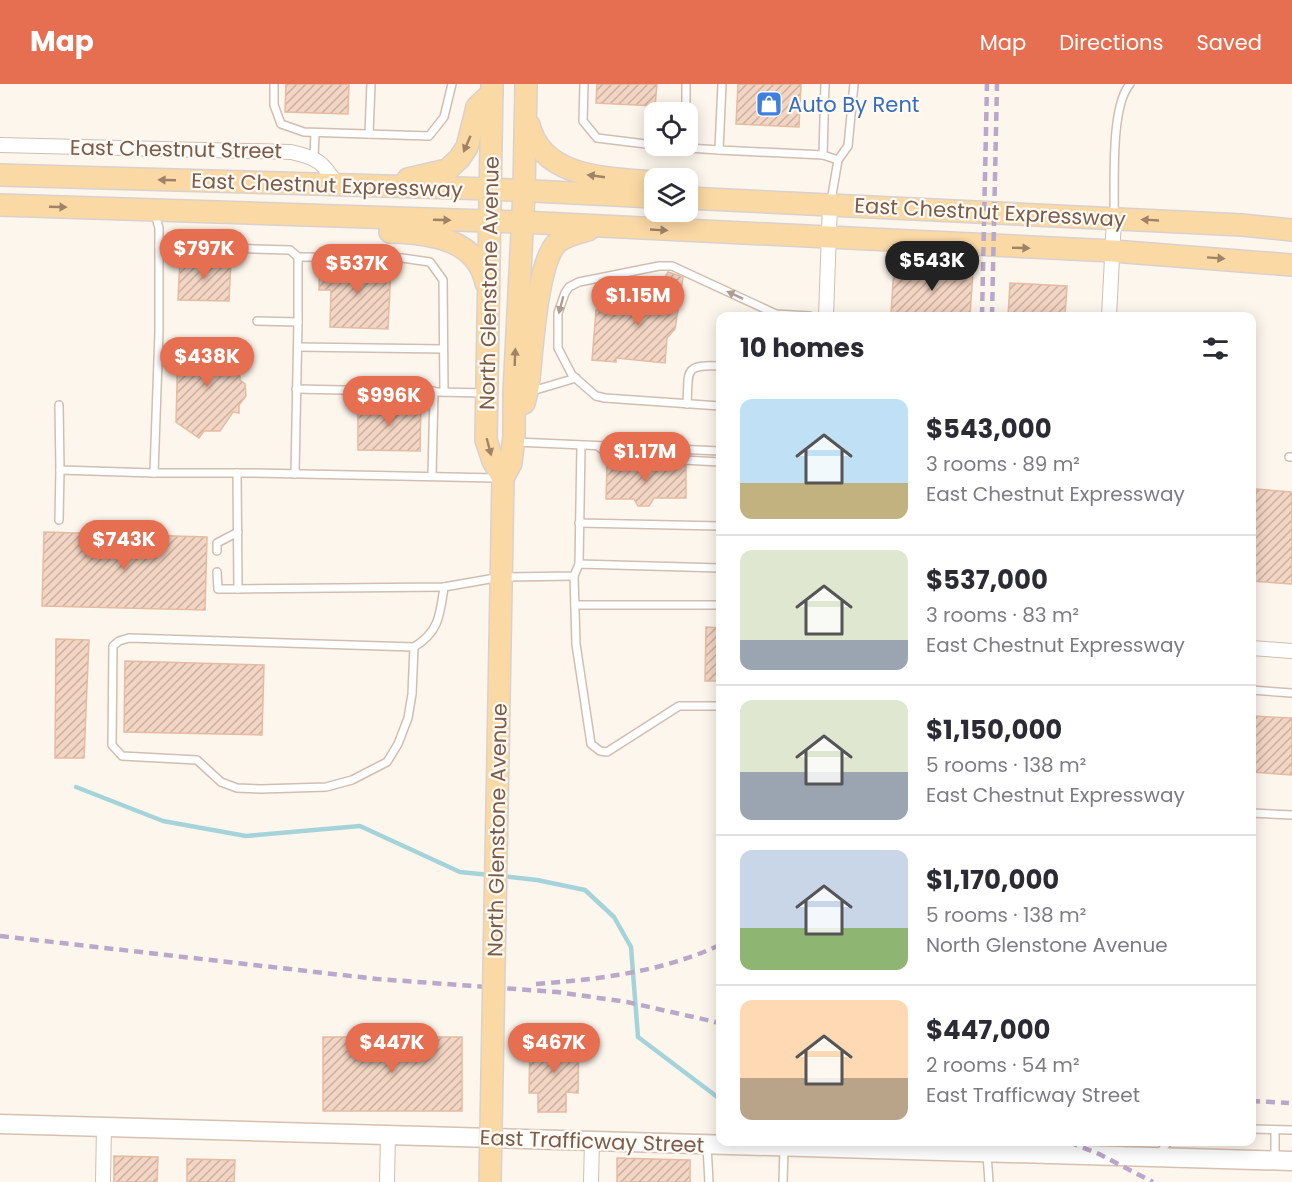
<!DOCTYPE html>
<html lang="en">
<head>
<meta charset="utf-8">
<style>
	body { margin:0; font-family:Poppins,sans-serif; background:#f7f7f7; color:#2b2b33; height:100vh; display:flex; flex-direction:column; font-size:22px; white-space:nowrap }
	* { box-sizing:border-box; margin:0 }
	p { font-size:20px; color:#7c7c81 }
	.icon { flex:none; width:33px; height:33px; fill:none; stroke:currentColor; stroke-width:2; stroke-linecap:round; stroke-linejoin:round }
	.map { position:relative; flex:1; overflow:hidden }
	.drawer { position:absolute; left:716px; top:228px; width:540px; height:834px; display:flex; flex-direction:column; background:#fff; border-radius:12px; box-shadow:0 3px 15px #0003 }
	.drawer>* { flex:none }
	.buttons { position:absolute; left:644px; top:18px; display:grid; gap:12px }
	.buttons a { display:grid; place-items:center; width:54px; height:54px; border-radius:12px; background:#fff; box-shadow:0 3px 15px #0003; font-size:30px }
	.price { position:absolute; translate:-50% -51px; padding:0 14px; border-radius:21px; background:#e76f51; color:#fff; font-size:20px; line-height:39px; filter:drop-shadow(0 2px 3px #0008) }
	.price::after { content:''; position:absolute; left:50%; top:36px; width:18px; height:14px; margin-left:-9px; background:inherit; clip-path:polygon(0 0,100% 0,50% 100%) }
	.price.current { background:#222; color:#fff }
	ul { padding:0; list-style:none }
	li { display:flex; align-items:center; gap:18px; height:150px; padding:0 24px }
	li+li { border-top:2px solid #e1e1e2 }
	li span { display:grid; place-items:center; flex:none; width:168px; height:120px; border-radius:12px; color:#555 }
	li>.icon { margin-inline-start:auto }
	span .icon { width:72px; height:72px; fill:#fffc; stroke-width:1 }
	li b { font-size:26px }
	h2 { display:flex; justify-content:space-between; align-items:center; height:72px; padding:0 24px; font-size:26px }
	header { display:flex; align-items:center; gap:36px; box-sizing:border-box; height:84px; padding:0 30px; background:#e76f51; color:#fff }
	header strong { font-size:28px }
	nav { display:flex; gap:33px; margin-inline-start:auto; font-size:21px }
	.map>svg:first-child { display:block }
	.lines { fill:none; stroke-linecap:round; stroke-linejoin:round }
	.stream { stroke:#a5d3da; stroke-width:4.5 }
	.building { fill:url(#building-hatch); stroke:#e6bba3; stroke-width:1.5 }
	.lane-casing { stroke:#d1beb0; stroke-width:10 }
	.street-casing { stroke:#d1beb0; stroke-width:16 }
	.secondary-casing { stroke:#d6c0b0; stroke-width:21 }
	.primary-casing { stroke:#dad1cd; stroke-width:24 }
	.lane { stroke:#fff; stroke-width:7 }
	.street { stroke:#fff; stroke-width:14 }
	.secondary { stroke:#fff; stroke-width:18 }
	.primary { stroke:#fbd9a5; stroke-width:21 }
	.rail { stroke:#b9a8c9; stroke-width:4.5; stroke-dasharray:9 6; stroke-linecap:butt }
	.primary-bridge-casing { stroke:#dad1cd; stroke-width:24; stroke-linecap:butt }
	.primary-bridge { stroke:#fbd9a5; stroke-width:21 }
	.oneway { fill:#a18267 }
	.oneway2 { fill:#af9d94 }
	.labels { text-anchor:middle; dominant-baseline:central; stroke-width:4.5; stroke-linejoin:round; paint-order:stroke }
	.shop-label { font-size:21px; fill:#366cbe; stroke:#fffaf3; text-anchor:start }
	.street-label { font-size:21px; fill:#7a5c4d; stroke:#fffaf3 }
</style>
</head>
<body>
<header>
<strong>Map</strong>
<nav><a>Map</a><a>Directions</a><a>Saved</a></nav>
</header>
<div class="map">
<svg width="1292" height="1098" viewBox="0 0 1292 1098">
	<defs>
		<pattern id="building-hatch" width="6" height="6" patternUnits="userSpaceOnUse" patternTransform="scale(1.5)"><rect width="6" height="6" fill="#f3d5c3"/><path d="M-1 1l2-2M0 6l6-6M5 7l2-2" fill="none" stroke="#cab0a1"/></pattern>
	</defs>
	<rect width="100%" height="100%" fill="#fdf6ec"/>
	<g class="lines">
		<!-- stream -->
		<g class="stream">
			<polyline points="76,703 163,737 246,752 360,742 460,788 490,791"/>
			<polyline points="501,792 537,796 585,806 614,833 631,863 638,953 720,1015"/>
		</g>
	</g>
	<!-- building -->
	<g class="building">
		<polygon points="286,0 349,0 348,30 285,28"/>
		<polygon points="597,0 657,0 655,22 596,19"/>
		<polygon points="738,0 801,0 799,43 736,40"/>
		<polygon points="180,174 231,176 229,217 178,216"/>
		<polygon points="320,179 391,182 388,245 330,243 331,206 319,206"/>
		<polygon points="894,183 973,186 970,232 912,232 912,230 891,230"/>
		<polygon points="668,188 683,193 675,245 667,254 665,279 616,274 616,278 592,276 596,226 599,226 600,216 619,218 619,225 629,226 643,233"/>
		<polygon points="1010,199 1067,202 1065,232 1008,232"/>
		<polygon points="178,262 233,264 233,277 237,277 236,289 240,292 240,296 245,300 246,312 239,321 239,329 233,328 220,347 204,347 199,354 176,338"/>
		<polygon points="358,320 421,321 420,367 358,366"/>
		<polygon points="607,380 686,382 686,414 654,414 649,422 638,422 634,415 606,415"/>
		<polygon points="1256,405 1292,408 1292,500 1251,497"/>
		<polygon points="44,448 207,453 205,526 42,522"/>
		<polygon points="706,543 720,544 720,597 705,597"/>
		<polygon points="56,555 89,556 84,674 55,674"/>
		<polygon points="125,577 264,581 262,651 124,648"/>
		<polygon points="1251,632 1292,634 1292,691 1251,688"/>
		<rect x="323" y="953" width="139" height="74"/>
		<polygon points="530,958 579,959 578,1009 566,1008 566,1028 538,1028 538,1009 529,1009"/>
		<polygon points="114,1072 158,1073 157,1098 114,1098"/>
		<polygon points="617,1074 690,1076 690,1098 617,1098"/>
		<polygon points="187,1075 235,1076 234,1098 187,1098"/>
	</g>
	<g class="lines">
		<defs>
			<g id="lane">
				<polyline points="274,0 274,21 281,40 304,48 429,52 444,33 452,0"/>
				<polyline points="584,0 583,37 597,54 654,61"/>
				<polyline points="722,0 719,66 823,71 838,76"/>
				<polyline points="686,28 686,0"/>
				<polyline points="369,50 371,0"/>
				<polyline points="658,62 719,66"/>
				<polyline points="823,71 825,0"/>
				<polyline points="314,73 315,49"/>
				<polyline points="831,117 838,76 848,62 854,0"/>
				<polyline points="155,130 159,144 159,248 154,389 253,389 497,394"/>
				<path d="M 1114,132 C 1115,100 1110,23 1130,0"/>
				<polyline points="159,162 290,166 298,173 298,238"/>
				<polyline points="298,173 402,174 430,178 443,196 444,308"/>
				<polyline points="257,237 298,238 295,390"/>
				<polyline points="298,263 443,265"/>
				<polyline points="296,305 485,309"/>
				<polyline points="532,307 576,294"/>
				<path d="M 687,320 C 689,287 683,280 720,282"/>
				<polyline points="59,321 60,386 154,389"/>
				<polyline points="720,322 605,314 596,312 572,291 558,264 558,229 565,209 569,203 579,198 659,182 672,182 776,230 810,232"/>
				<polyline points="516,358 720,367"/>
				<polyline points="599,363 610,372 720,378"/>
				<polyline points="1289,373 1292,373"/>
				<polyline points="237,389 238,505 444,503 501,493 574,492 579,480 720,484"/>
				<polyline points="432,392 434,307"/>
				<polyline points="59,436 60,386"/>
				<polyline points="579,439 720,442"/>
				<polyline points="217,467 217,459 238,448"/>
				<polyline points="579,480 581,362"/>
				<polyline points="217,488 218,505 238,505"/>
				<polyline points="574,492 576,560 591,660 600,667 607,668 679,622 720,622"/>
				<polyline points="575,521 720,521"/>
				<path d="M 414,563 L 412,610 L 408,634 L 398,660 L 387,678 L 352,696 L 326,703 L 261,705 L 237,704 L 221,698 L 197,676 L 122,672 L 112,661 L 113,562 L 119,557 L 129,554 L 414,563 C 439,548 440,531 444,503"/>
				<polyline points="1251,606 1292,609"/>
				<polyline points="1251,729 1292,731"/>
				<polyline points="1251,1045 1292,1046"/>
				<polyline points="707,1062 709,1098"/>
				<polyline points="987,1070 989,1098"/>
				<polyline points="1159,1070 1168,1058"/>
				<polyline points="1275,1076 1275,1046"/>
				<polyline points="783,1098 784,1065"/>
			</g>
			<g id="street">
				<path d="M 0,61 L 291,68 C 318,74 323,78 337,101"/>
				<polyline points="826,232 830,120"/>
				<polyline points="1109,232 1114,135"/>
				<polyline points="1251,564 1292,567"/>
				<polyline points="103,1098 104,1043"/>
				<polyline points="387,1098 388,1051"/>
				<polyline points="591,1098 592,1057"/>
			</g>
			<polyline id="secondary" points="0,1040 1292,1077"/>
			<g id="primary">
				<polyline points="492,0 486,356 493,377 503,394"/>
				<path d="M 529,41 C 542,95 609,94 654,98"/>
				<polyline points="0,91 491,105 654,113"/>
				<polyline points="408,95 447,86 459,75 467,63 477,23 492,9"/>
				<polyline points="687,114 1242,141 1292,146"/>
				<polyline points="0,121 521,138 1113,167 1292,181"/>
				<path d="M 390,148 C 428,149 477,154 486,199"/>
				<path d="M 524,319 L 528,304 C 532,272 536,177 558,158 C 566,151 577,149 588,146"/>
				<polyline points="498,670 503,394 511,379 514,352 514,310 524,107 526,0"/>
			</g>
		</defs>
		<!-- lane casing -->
		<use href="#lane" class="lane-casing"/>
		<!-- street casing -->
		<use href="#street" class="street-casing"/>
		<!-- secondary casing -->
		<use href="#secondary" class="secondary-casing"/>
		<!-- primary casing -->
		<use href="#primary" class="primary-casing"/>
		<!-- lane -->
		<use href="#lane" class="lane"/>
		<!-- street -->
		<use href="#street" class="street"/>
		<!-- secondary -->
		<use href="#secondary" class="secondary"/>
		<!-- primary -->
		<use href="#primary" class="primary"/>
		<!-- rail -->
		<g class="rail">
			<polyline points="982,232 987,0"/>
			<polyline points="992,232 997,0"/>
			<polyline points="0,852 377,895 557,908 627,918 720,939"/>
			<path d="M 536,900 C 601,895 661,888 720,861"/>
			<polyline points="1251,1017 1289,1019"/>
			<polyline points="1069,1058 1099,1070 1153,1098"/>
		</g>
		<defs>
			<polyline id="primary-bridge" points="490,1098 498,670"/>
		</defs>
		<!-- primary-bridge casing -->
		<use href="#primary-bridge" class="primary-bridge-casing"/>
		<!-- primary-bridge -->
		<use href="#primary-bridge" class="primary-bridge"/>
	</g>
	<!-- one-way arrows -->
	<defs><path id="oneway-solid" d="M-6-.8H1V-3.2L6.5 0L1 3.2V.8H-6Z" transform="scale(1.5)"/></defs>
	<g class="oneway">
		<use href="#oneway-solid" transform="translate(467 60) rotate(113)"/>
		<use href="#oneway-solid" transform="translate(596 92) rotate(-172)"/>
		<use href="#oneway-solid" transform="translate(167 96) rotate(-178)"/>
		<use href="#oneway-solid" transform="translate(58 123) rotate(2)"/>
		<use href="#oneway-solid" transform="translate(442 136) rotate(2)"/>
		<use href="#oneway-solid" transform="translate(1150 136) rotate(-177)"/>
		<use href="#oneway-solid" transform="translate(659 146) rotate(3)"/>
		<use href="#oneway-solid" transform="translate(1021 164) rotate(2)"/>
		<use href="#oneway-solid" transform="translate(1216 174) rotate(4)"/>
		<use href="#oneway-solid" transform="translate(515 273) rotate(-88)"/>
		<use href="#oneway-solid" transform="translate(489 363) rotate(75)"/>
	</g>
	<g class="oneway2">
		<use href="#oneway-solid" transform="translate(735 211) rotate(-155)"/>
		<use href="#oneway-solid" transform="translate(561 221) rotate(105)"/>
	</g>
	<!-- icons -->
	<defs>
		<symbol id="shop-square" viewBox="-11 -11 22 22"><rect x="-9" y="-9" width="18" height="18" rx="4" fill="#3f7fe0" stroke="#fffaf3"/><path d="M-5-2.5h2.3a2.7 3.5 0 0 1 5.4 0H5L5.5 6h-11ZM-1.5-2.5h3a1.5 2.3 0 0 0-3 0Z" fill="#fff"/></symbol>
	</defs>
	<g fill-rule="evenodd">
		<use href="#shop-square" x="754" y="5" width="30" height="30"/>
	</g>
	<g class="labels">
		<!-- shop labels -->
		<g class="shop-label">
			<text x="788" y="20">Auto By Rent</text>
		</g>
		<!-- street labels -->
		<g class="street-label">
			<text transform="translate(176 65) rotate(1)">East Chestnut Street</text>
			<text transform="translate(327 101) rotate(2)">East Chestnut Expressway</text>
			<text transform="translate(990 128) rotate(3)">East Chestnut Expressway</text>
			<text transform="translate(489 199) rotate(-89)">North Glenstone Avenue</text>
			<text transform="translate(497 746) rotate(-89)">North Glenstone Avenue</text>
			<text transform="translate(592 1057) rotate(2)">East Trafficway Street</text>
		</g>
	</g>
</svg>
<div class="buttons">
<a><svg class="icon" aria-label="locate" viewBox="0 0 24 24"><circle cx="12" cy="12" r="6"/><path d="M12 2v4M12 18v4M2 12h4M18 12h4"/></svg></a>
<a><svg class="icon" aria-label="layers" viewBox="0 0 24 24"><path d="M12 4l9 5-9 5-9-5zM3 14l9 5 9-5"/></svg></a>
</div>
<b class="price" style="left:204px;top:196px">$797K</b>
<b class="price current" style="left:932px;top:208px">$543K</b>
<b class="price" style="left:357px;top:211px">$537K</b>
<b class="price" style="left:638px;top:243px">$1.15M</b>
<b class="price" style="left:207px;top:304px">$438K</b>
<b class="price" style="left:389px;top:343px">$996K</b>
<b class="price" style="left:645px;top:399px">$1.17M</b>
<b class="price" style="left:124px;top:487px">$743K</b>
<b class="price" style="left:392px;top:990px">$447K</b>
<b class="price" style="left:554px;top:990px">$467K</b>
<section class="drawer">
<h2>10 homes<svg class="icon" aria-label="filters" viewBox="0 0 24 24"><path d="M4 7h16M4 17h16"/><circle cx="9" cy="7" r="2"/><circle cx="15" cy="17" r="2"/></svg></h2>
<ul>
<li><span style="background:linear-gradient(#bfe0f5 70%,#c2b280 0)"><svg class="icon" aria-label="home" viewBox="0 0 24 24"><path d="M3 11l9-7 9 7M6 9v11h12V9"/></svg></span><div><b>$543,000</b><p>3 rooms · 89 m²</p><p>East Chestnut Expressway</p></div></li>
<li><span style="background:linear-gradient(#dfe7d0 75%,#9aa5b1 0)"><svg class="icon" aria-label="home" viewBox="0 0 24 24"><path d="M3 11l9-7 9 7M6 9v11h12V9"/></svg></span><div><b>$537,000</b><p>3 rooms · 83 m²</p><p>East Chestnut Expressway</p></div></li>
<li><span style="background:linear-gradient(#dfe7d0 60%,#9aa5b1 0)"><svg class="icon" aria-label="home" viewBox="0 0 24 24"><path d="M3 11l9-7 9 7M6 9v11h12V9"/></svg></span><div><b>$1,150,000</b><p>5 rooms · 138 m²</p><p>East Chestnut Expressway</p></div></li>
<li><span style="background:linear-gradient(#c9d6e8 65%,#8fb573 0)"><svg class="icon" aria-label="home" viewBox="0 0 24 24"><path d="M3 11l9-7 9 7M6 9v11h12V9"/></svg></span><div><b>$1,170,000</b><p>5 rooms · 138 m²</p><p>North Glenstone Avenue</p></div></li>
<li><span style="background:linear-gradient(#ffd9b3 65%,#b9a48a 0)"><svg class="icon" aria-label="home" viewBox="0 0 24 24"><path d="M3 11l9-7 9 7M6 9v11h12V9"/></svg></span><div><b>$447,000</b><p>2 rooms · 54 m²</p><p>East Trafficway Street</p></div></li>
</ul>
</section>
</div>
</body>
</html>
